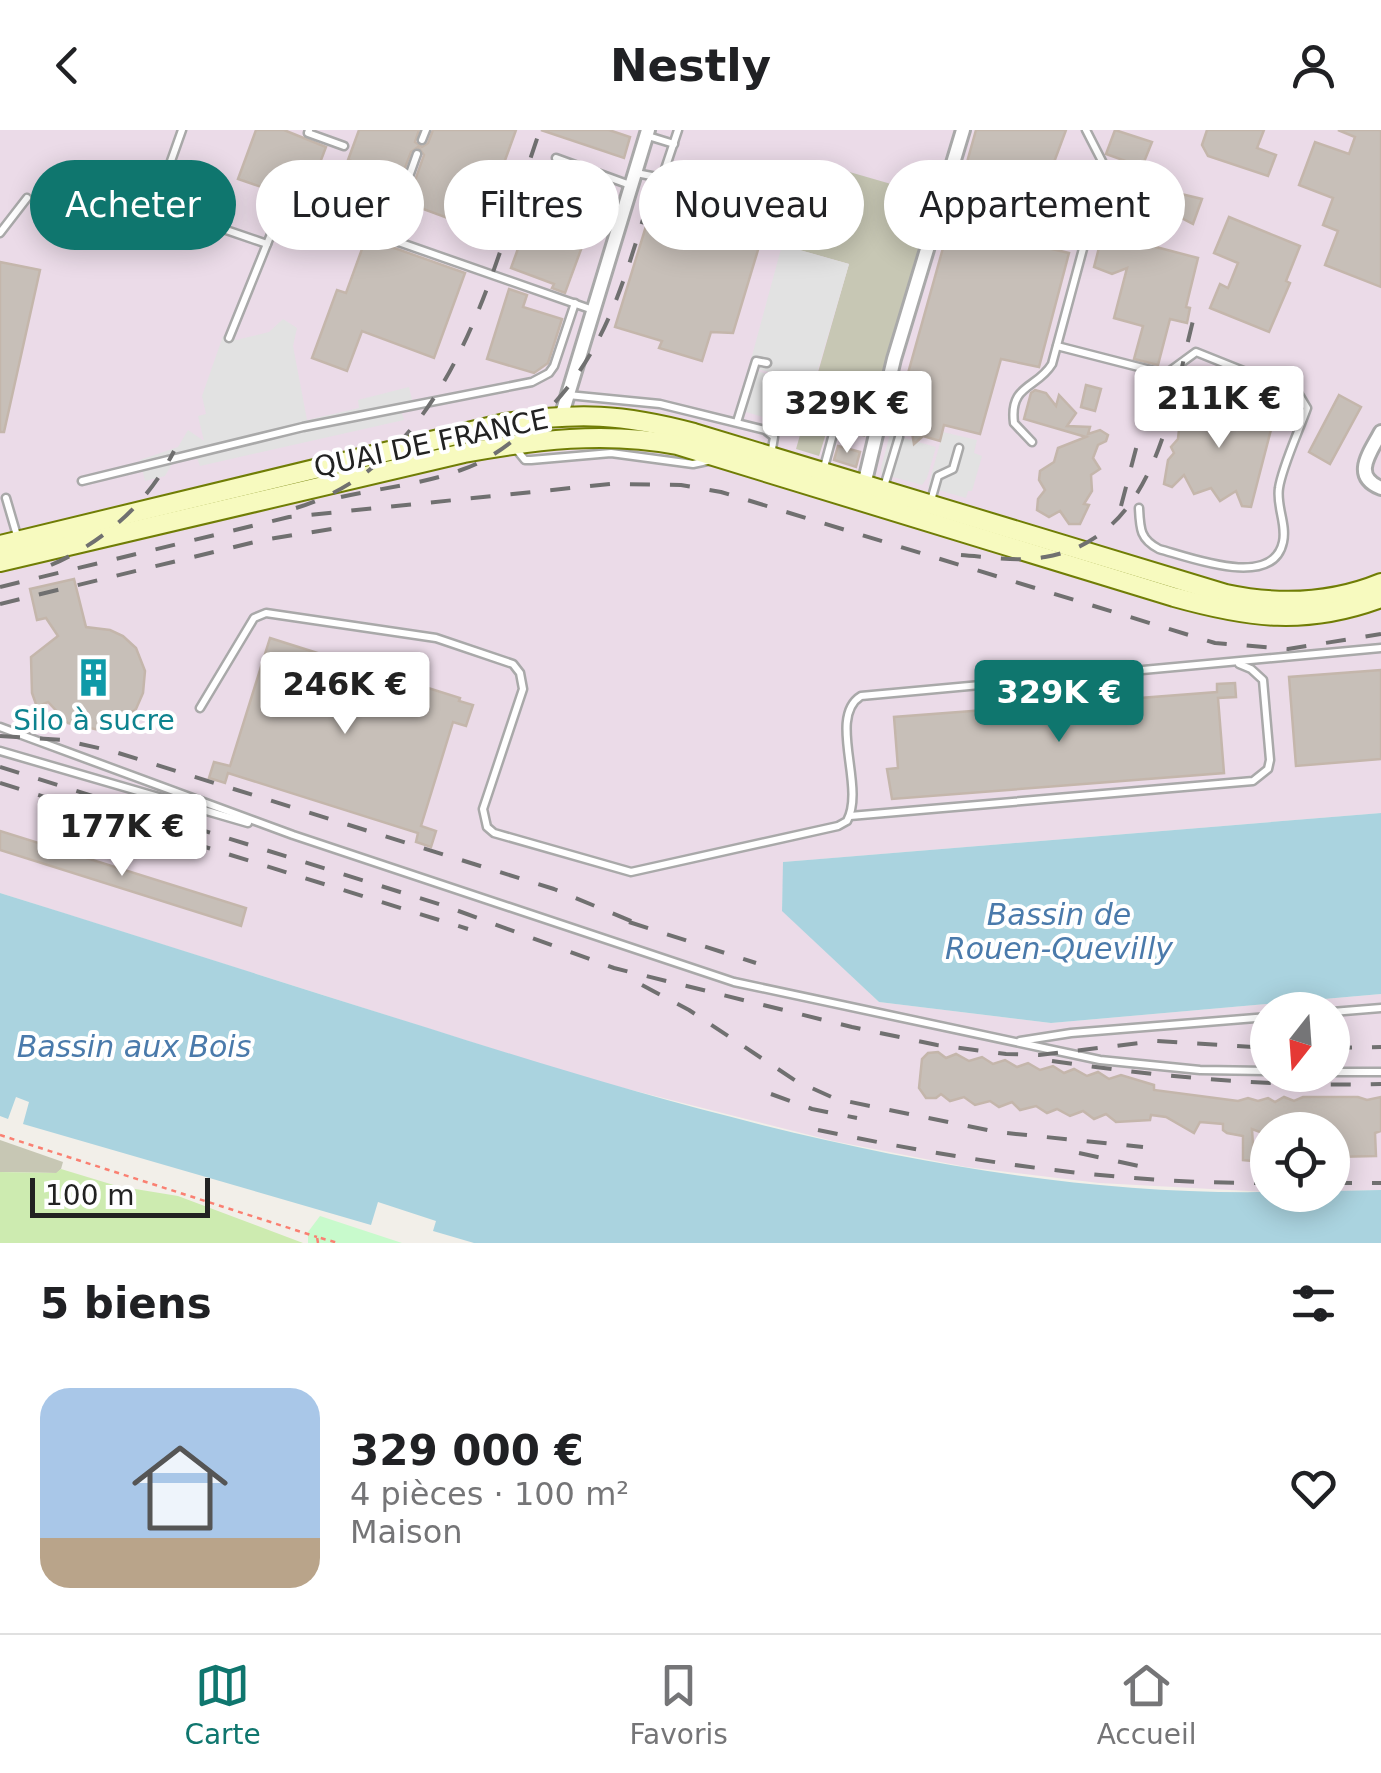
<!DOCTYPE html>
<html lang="fr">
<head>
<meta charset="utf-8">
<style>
	body { margin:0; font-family:"DejaVu Sans",sans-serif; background:#f2f2f2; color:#202124; height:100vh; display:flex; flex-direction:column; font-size:38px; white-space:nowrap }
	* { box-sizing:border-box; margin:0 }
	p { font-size:32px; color:#757577 }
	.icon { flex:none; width:55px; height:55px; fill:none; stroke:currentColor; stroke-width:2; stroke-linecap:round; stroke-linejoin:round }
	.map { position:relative; height:1113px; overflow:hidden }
	.side { display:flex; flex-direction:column; background:#fff; flex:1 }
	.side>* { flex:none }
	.top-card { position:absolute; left:30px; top:30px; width:1322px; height:90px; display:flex; gap:20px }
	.needle { width:65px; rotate:197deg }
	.controls { position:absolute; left:1250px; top:862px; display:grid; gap:20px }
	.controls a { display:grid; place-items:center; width:100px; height:100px; border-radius:50%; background:#fff; box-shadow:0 5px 25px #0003; font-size:50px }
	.scale { position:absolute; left:30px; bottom:25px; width:180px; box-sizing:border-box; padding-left:10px; border:5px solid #222; border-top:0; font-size:28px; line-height:35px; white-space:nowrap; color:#222; -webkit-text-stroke:8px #fff; paint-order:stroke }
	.price { position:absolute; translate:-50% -85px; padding:0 22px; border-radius:10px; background:#fff; color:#222; font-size:32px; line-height:65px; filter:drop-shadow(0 2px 5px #0008) }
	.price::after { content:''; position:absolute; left:50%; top:60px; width:30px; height:22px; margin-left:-15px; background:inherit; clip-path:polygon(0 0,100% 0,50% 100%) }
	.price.current { background:#0f766e; color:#fff }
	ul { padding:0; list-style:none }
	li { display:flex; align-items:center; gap:30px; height:250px; padding:0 40px }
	li span { display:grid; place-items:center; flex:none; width:280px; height:200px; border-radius:30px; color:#555 }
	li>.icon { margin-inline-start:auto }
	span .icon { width:120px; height:120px; fill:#fffc; stroke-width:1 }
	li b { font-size:42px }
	h2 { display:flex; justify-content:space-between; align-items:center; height:120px; padding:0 40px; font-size:42px }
	.chip { padding:0 35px; border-radius:45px; background:#fff; box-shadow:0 5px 25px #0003; font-size:35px; line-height:90px }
	.chip.current { background:#0f766e; color:#fff }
	header { display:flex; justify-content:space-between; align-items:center; height:130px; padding:0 40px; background:#fff; font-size:45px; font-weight:700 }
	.tab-bar { display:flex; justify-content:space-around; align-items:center; height:140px; border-top:2px solid #e0e0e0; background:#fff; font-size:28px; color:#757577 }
	.tab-bar a { display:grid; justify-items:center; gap:5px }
	.tab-bar .current { color:#0f766e }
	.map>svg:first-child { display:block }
	.industrial { fill:#ebdbe8; fill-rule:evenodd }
	.construction { fill:#c7c7b4 }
	.grass { fill:#cdebb0 }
	.park { fill:#c8facc }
	.parking { fill:#e2e2e2 }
	.water { fill:#aad3df }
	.building { fill:#c7bfb8; stroke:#c4b6ab; stroke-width:2.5 }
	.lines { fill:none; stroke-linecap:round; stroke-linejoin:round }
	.lane-casing { stroke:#a9a9a9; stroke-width:11 }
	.street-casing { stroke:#a9a9a9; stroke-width:18 }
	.secondary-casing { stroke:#707d05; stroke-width:22 }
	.path { stroke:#fa8072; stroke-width:2.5; stroke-dasharray:5 5; stroke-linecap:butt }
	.lane { stroke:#fff; stroke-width:6 }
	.street { stroke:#fff; stroke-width:12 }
	.secondary { stroke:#f7fabf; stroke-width:18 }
	.rail { stroke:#707070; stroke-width:4; stroke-dasharray:20 20; stroke-linecap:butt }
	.labels { text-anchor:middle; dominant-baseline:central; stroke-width:8; stroke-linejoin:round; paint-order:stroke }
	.street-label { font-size:28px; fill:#222; stroke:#fff }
	.culture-label { font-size:28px; fill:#0d838f; stroke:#fff }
	.water-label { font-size:30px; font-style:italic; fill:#4a7aab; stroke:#fff }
</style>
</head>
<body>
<header><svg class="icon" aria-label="back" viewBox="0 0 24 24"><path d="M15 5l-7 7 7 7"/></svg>Nestly<svg class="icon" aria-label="person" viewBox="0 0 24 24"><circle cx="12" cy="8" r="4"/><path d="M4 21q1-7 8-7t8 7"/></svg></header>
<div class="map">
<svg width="1381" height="1113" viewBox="0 0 1381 1113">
	<rect width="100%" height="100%" fill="#f2efe9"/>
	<!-- industrial -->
	<path class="industrial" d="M 0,0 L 1381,0 L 1381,683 L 784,732 L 782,780 L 879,872 L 1051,893 L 1381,864 L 1381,1060 L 1333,1061 L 1332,1000 L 1268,1000 L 1267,1062 L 1099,1053 L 966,1037 L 833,1011 L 588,949 L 0,763 ZM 1268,880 L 1332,880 L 1332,945 L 1268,945 Z"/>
	<!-- construction -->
	<g class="construction">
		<polygon points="808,30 936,67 865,307 828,297 819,326 796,319 849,134 782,115"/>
		<polygon points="0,1010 63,1032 61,1039 57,1043 0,1042"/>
	</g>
	<!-- grass -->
	<polygon class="grass" points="61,1039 117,1056 178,1066 303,1113 0,1113 0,1042 56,1043"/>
	<!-- park -->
	<polygon class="park" points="320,1086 402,1113 308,1113 308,1102"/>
	<!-- parking -->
	<g class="parking">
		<polygon points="782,115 849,134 814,253 749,237"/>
		<polygon points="283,189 297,198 293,216 307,290 359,278 358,270 409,257 413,274 400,277 404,290 200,336 197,328 172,334 165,346 145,351 140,330 178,317 188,300 204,311 198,286 206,284 202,266 223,206 236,210 269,202"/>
		<polygon points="757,241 805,255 794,296 746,282"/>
		<polygon points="943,302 977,310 974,323 982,326 972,361 968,361 966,368 928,357"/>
		<polygon points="890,304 936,317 927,348 922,355 882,344 881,338"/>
	</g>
	<!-- water -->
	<g class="water">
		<polygon points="1381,683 1381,864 1051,893 879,872 782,781 783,732"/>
		<path d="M 0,763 C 142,807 283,853 425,897 C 695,983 982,1066 1267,1062 L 1268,1065 L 1332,1065 L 1333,1061 L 1381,1060 L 1381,1113 L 474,1113 L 433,1101 L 436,1091 L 378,1072 L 371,1095 L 23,994 L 29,972 L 16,967 L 8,989 L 0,986 Z"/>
	</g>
	<!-- building -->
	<g class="building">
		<polygon points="256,0 284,0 326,17 305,72 238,49"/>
		<polygon points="359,0 419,0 415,12 422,17 428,13 433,0 516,0 500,44 489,42 499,48 495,60 507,64 498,88 486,84 480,100 407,73 424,25 418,17 411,22 394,67 365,56 368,48 350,41 354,32 348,30"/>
		<polygon points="541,0 609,0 630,7 624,28"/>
		<polygon points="976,0 1066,0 1050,43 1079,51 1070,85 1052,81 1045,107 1055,109 1052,119 1069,123 1039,237 1001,229 980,304 944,295 940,311 923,306 914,314 912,303 893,297"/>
		<polygon points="1115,0 1152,12 1142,37 1106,24"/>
		<polygon points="1207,0 1264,0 1257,18 1276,25 1268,46 1208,26 1202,15"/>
		<polygon points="1338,0 1381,0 1381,157 1325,135 1338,101 1323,95 1333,68 1299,55 1315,12 1349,24 1355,7"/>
		<polygon points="573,53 593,66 596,84 590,87 591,97 584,99 583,114 565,163 552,158 554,154 511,138 524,102 532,104 531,73 539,70 543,74 573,76 559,60"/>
		<polygon points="658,57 767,90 733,203 711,202 702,231 659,218 662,211 615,197"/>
		<polygon points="1177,63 1202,69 1193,94 1172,83"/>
		<polygon points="1145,69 1167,75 1156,117 1198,128 1186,177 1190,178 1187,193 1170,189 1158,235 1134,229 1143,196 1114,188 1127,138 1112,144 1094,137 1107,87 1119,88 1120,96 1135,109"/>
		<polygon points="1229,87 1300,116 1286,151 1290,153 1269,202 1210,178 1220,154 1228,158 1238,133 1214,123"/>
		<polygon points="366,108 465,143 434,228 362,201 347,241 312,228 337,160 346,163"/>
		<polygon points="0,132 40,140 4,302 0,302"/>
		<polygon points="509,159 527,165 523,177 562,189 548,233 534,243 487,229"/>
		<polygon points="1086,255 1101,259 1095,281 1081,277"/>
		<polygon points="1035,260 1046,263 1056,276 1059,265 1076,283 1067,296 1090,297 1088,304 1100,300 1108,305 1106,311 1098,315 1093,328 1100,339 1091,345 1092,361 1084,374 1089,375 1080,394 1069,394 1060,381 1049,387 1037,380 1038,369 1045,360 1039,350 1040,341 1054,332 1058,318 1086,307 1024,289 1031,263"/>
		<polygon points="1196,260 1198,283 1214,275 1221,276 1228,287 1242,281 1248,285 1255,299 1265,283 1271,281 1275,284 1251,377 1242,376 1236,361 1220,371 1211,358 1194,364 1184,345 1172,357 1164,354 1168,330 1174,323 1171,317 1178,309 1180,290 1185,283 1187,264"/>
		<polygon points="1339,265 1361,277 1330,334 1309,322"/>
		<polygon points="838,316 860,322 856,337 834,330"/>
		<polygon points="74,449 86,497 110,500 123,506 136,518 145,541 143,563 136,579 120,593 99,600 68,593 48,572 37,577 32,563 31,527 58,506 46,488 37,490 30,459"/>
		<polygon points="270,508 460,568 459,571 473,575 466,596 453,592 421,696 436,701 431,717 416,712 418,703 228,643 225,653 209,648 214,632 230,636"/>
		<polygon points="1381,540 1381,629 1296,636 1289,547"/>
		<polygon points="1235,553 1236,567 1218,568 1224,643 892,669 887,639 898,638 894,587 1217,562 1217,554"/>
		<polygon points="0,701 246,778 241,796 0,720"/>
		<polygon points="938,922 946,928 956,924 969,931 982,927 993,934 1005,930 1017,937 1028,933 1040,940 1053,936 1064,943 1074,939 1087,946 1098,942 1109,949 1121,945 1154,955 1154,960 1238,971 1248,968 1258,971 1268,968 1275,972 1284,967 1294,971 1303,967 1358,967 1367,970 1381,967 1381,1001 1375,1003 1376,1026 1332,1027 1332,1000 1268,1000 1268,1005 1252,999 1254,1031 1243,1030 1243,1006 1227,1003 1223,1000 1223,994 1200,992 1194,1003 1166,987 1151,985 1150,990 1116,992 1106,984 1094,989 1083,981 1070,986 1057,979 1047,983 1036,976 1020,980 1012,972 999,977 990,971 975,975 964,967 950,971 941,964 936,968 926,968 919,958 922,929 928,923"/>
	</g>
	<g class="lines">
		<defs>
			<g id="lane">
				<polyline points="182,0 171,31 179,74 200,91 267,114"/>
				<polyline points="309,0 308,3 344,16"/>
				<polyline points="1086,0 1105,37 1161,56"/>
				<polyline points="648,6 674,14"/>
				<polyline points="422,10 426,0"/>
				<polyline points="556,28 630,55"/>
				<polyline points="636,43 662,48 678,0"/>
				<polyline points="0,103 27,68"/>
				<polyline points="387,108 417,24"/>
				<polyline points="229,208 284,72 593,180"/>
				<path d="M 1057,216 L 1166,244 L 1196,222 L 1298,263 L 1307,278 C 1299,301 1282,337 1279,358 C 1276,376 1287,394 1283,412 C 1273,460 1189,427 1159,419 C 1140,409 1140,399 1139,378"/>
				<polyline points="568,265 660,274 765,300 774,307 771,325"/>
				<polyline points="737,292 756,231 767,233"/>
				<path d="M 1032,312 L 1014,293 C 1009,254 1037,259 1052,234 L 1105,37"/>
				<polyline points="516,319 525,330 531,330 611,323 693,334 712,330"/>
				<polyline points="823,341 833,304"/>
				<polyline points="82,351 303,297 532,252 549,243 554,236 575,173"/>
				<polyline points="883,360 899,307"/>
				<polyline points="6,368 18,409"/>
				<polyline points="930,374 938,346 953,339 959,318"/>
				<path d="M 200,578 L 254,488 L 266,483 L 436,508 L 513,534 L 520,543 L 523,559 L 483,679 L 487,697 L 494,703 L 631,742 L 838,696 L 847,691 C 866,657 827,587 861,566 L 1381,518"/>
				<polyline points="0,597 293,705 734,852 1100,930 1200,940 1268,941"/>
				<polyline points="0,621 248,693"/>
				<polyline points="850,686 1253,651 1268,639 1270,630 1263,550 1251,539 1239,534"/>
				<polyline points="1332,882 1381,878"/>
				<polyline points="1020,911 1071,903 1268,887"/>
				<polyline points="1332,942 1381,942"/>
			</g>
			<g id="street">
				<polyline points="562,284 648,0"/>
				<path d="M 1381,302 C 1370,323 1351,346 1381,358"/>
				<polyline points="864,355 894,229 963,0"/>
			</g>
			<g id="secondary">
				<path d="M 0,415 L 505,293 C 578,282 623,284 694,303 L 1226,464 C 1278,475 1332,473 1381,453"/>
				<path d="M 0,432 L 464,323 C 535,310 605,301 677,315 L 1174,467 C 1249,488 1306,496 1381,468"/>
			</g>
		</defs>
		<!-- lane casing -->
		<use href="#lane" class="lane-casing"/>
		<!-- street casing -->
		<use href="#street" class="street-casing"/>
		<!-- secondary casing -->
		<use href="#secondary" class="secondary-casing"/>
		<!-- path -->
		<g class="path">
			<polyline points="0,1005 317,1107"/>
			<polyline points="318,1113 317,1107 338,1113"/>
		</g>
		<!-- lane -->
		<use href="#lane" class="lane"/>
		<!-- street -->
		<use href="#street" class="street"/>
		<!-- secondary -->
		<use href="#secondary" class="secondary"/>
		<!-- rail -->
		<g class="rail">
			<path d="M 341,367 C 381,358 423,354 461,340 C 483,333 503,319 520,305 C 603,239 622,157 652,60"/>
			<polyline points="1121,376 1144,288 1168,237 1166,253"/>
			<path d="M 296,378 C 455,329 492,138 540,0"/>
			<path d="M 961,425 C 989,427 1018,432 1045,427 C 1158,408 1171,273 1195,183"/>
			<path d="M 51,435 C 104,412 148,373 174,321"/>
			<polyline points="0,457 289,387 610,354 681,355 721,362 1215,513 1288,519 1381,504"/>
			<polyline points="0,474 263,410 350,396"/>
			<polyline points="0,606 63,610 112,621 554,759 643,796"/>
			<polyline points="0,637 445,776 614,838 852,897 937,915 1006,924 1039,925 1157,911 1268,918"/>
			<polyline points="0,653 468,799"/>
			<polyline points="629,792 756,833"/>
			<polyline points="642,855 689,880 796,951 836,969 997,1002 1143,1017"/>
			<polyline points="1332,918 1381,917"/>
			<path d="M 1052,931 C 1162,947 1270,957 1381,954"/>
			<polyline points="771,964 812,979 857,988"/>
			<path d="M 818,1000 C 965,1031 1117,1054 1268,1053"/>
			<polyline points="1079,1023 1148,1038"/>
			<polyline points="1332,1053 1381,1053"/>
		</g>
	</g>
	<!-- icons -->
	<defs>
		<symbol id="building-bare" viewBox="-9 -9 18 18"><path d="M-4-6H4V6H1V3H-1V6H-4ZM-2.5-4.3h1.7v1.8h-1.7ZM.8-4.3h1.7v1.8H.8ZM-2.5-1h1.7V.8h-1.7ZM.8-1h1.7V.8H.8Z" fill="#0f9aa8" stroke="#fff" stroke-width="2.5" paint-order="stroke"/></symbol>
	</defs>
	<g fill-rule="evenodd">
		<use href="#building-bare" x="66" y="520" width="55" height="55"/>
	</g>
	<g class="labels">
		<!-- street labels -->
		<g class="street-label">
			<text transform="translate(431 313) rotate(-12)">QUAI DE FRANCE</text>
		</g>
		<!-- culture labels -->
		<g class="culture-label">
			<text x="94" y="590">Silo à sucre</text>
		</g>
		<!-- water labels -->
		<g class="water-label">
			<text x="1059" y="784">Bassin de<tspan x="1059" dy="34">Rouen-Quevilly</tspan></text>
			<text x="134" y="916">Bassin aux Bois</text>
		</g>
	</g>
</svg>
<div class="controls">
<a><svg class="needle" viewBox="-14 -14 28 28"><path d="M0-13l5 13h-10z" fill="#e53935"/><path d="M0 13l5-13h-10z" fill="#757577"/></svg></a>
<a><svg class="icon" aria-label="locate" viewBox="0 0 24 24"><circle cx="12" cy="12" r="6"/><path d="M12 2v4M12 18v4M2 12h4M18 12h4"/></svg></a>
</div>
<div class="scale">100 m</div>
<b class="price" style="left:1219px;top:321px">211K €</b>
<b class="price" style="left:847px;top:326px">329K €</b>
<b class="price" style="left:345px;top:607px">246K €</b>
<b class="price current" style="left:1059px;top:615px">329K €</b>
<b class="price" style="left:122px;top:749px">177K €</b>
<div class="top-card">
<a class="chip current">Acheter</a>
<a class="chip">Louer</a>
<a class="chip">Filtres</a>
<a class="chip">Nouveau</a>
<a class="chip">Appartement</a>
</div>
</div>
<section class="side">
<h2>5 biens<svg class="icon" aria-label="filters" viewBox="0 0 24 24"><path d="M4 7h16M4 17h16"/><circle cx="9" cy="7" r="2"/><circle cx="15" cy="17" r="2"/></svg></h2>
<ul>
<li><span style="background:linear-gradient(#a9c7e8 75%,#b9a48a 0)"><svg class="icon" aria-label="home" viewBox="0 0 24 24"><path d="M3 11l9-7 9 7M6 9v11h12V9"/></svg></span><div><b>329 000 €</b><p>4 pièces · 100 m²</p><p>Maison</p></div><svg class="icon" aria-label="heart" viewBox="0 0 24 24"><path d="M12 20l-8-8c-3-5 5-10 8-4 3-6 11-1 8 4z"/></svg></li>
</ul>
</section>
<nav class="tab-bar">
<a class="current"><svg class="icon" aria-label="map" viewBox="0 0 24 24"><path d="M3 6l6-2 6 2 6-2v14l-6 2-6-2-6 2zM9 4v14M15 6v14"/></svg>Carte</a>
<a><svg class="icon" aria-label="saved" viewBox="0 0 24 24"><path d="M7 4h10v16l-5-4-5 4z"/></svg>Favoris</a>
<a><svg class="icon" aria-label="home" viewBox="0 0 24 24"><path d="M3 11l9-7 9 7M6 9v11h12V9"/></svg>Accueil</a>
</nav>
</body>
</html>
